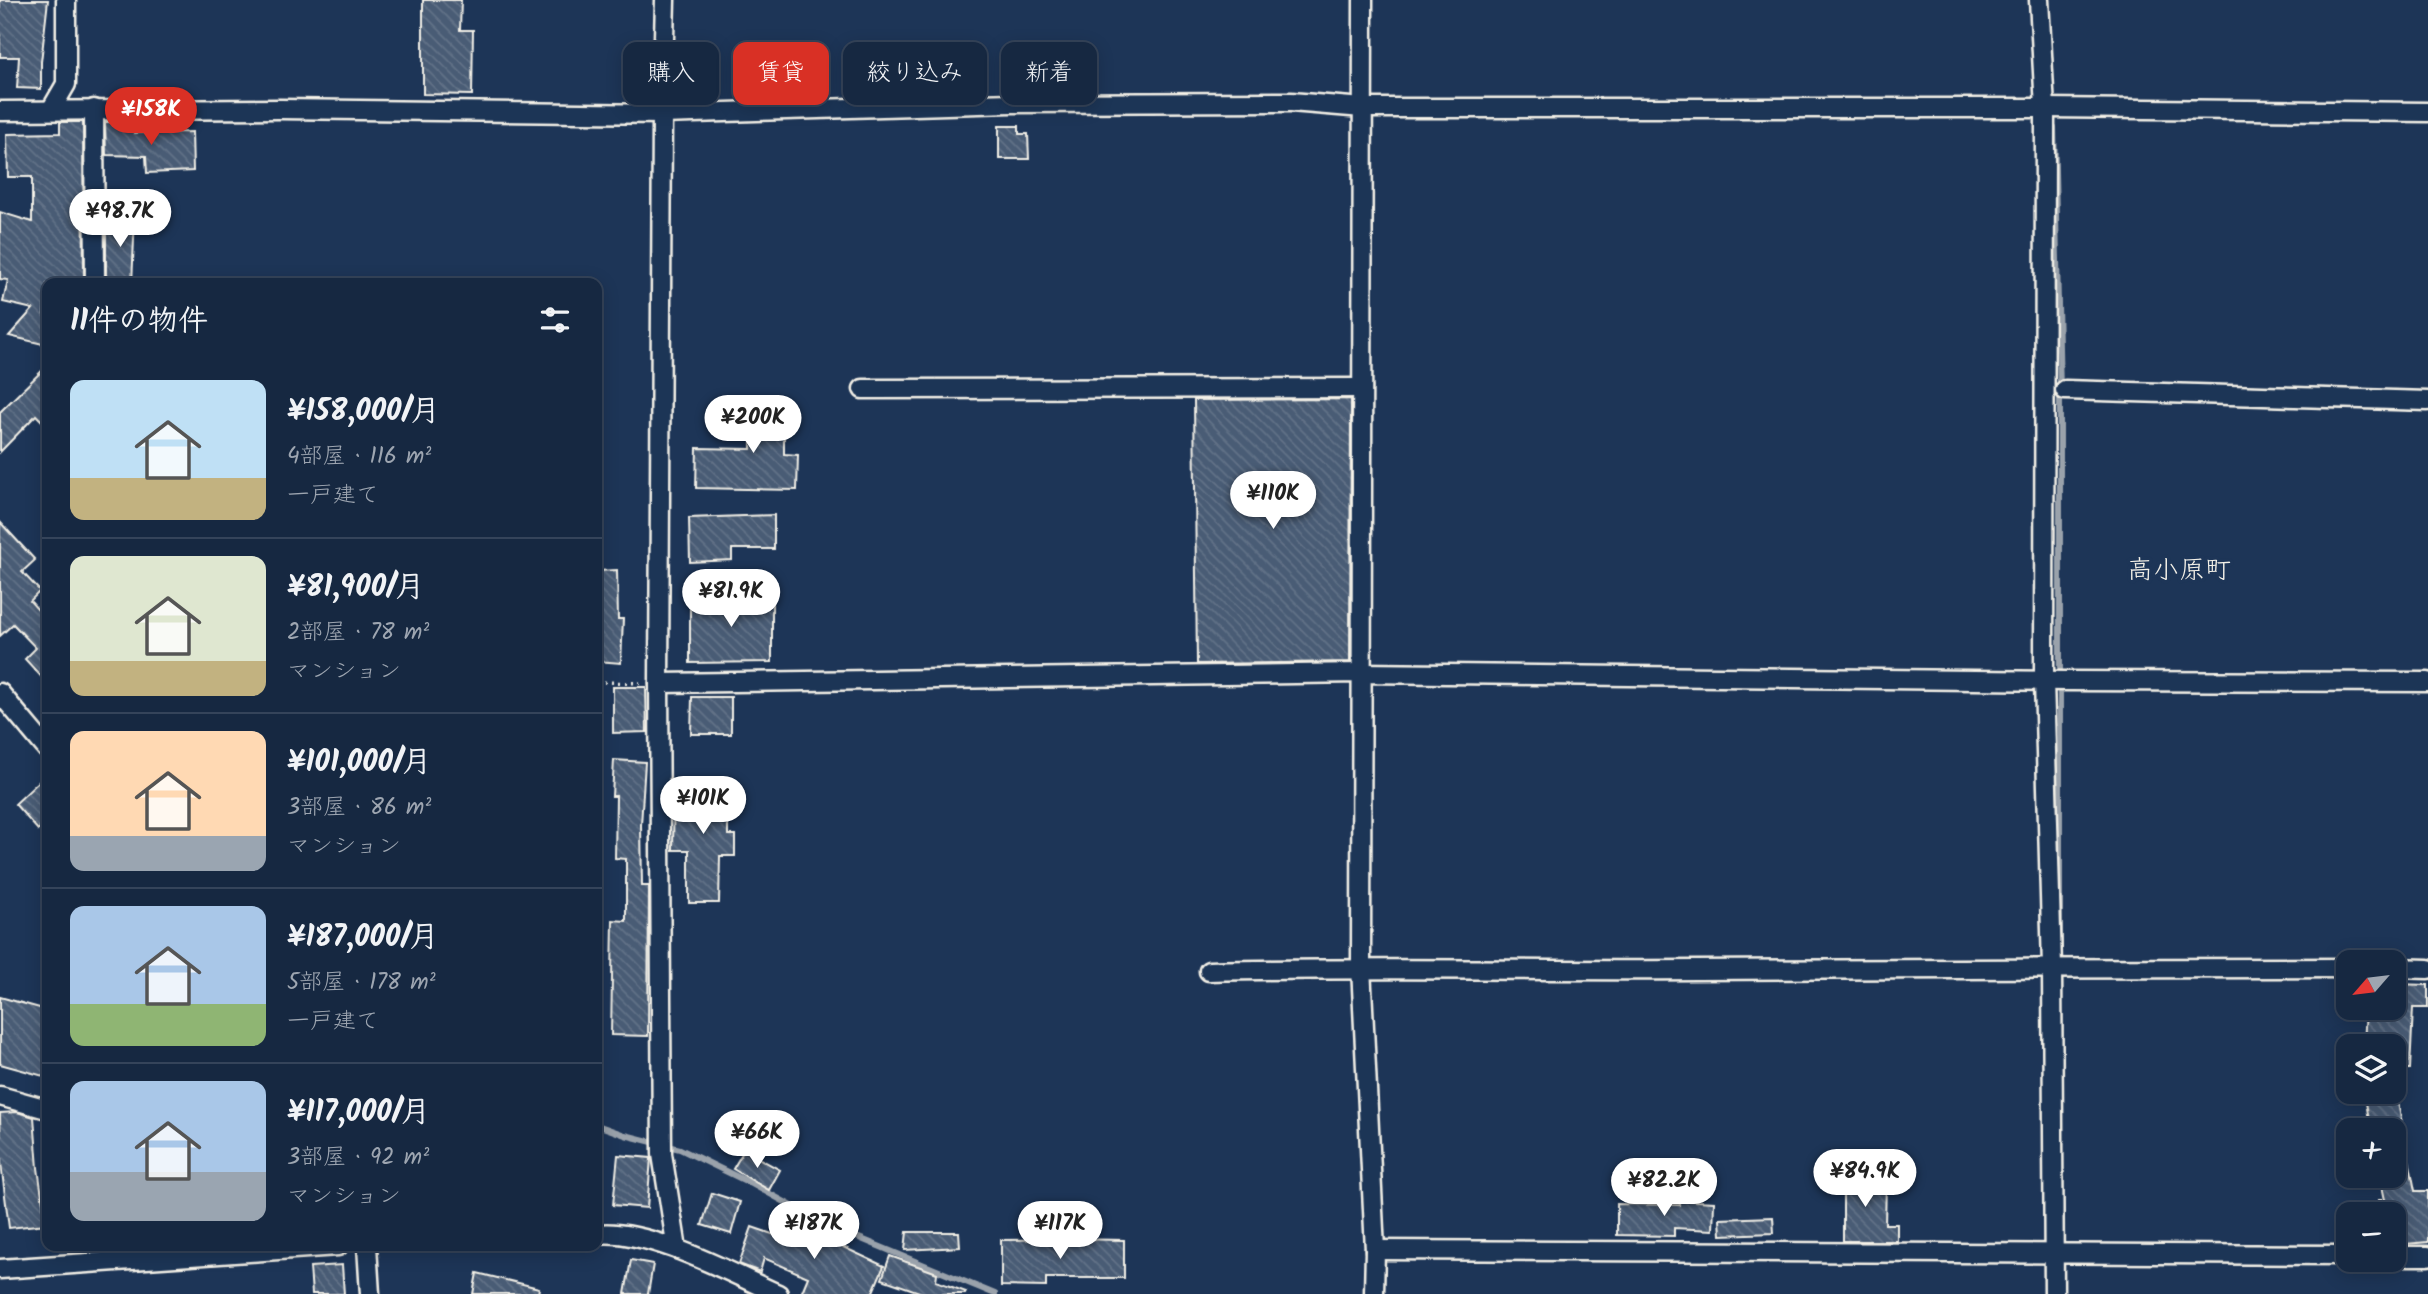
<!DOCTYPE html>
<html lang="ja">
<head>
<meta charset="utf-8">
<style>
	body { margin:0; font-family:Kalam,"Klee One",sans-serif; background:#23344c; color:#f1f3f6; height:100vh; display:flex; flex-direction:column; font-size:26px; white-space:nowrap }
	* { box-sizing:border-box; margin:0 }
	p { font-size:23px; color:#9ea6b1 }
	.icon { flex:none; width:38px; height:38px; fill:none; stroke:currentColor; stroke-width:2; stroke-linecap:round; stroke-linejoin:round }
	.map { position:relative; flex:1; overflow:hidden }
	.panel { position:absolute; left:42px; top:278px; width:560px; height:973px; display:flex; flex-direction:column; background:#162841; border-radius:14px; box-shadow:0 4px 18px #0003,0 0 0 2px #35445a }
	.panel>* { flex:none }
	.hud { position:absolute; left:623px; top:42px; width:665px; height:63px; display:flex; gap:14px }
	.needle { width:46px; rotate:242deg }
	.buttons { position:absolute; left:2336px; top:950px; display:grid; gap:14px }
	.buttons a { display:grid; place-items:center; width:70px; height:70px; border-radius:14px; background:#162841; box-shadow:0 4px 18px #0003,0 0 0 2px #35445a; font-size:35px }
	.price { position:absolute; translate:-50% -60px; padding:0 16px; border-radius:24px; background:#fff; color:#222; font-size:23px; line-height:46px; filter:drop-shadow(0 2px 4px #0008) }
	.price::after { content:''; position:absolute; left:50%; top:42px; width:21px; height:16px; margin-left:-10px; background:inherit; clip-path:polygon(0 0,100% 0,50% 100%) }
	.price.selected { background:#d93025; color:#fff }
	ul { padding:0; list-style:none }
	li { display:flex; align-items:center; gap:21px; height:175px; padding:0 28px }
	li+li { border-top:2px solid #35445a }
	li span { display:grid; place-items:center; flex:none; width:196px; height:140px; border-radius:14px; color:#555 }
	li>.icon { margin-inline-start:auto }
	span .icon { width:84px; height:84px; fill:#fffc; stroke-width:1 }
	li b { font-size:30px }
	h2 { display:flex; justify-content:space-between; align-items:center; height:84px; padding:0 28px; font-size:30px }
	.chip { padding:0 24px; border-radius:14px; background:#162841; box-shadow:0 4px 18px #0003,0 0 0 2px #35445a; font-size:24px; line-height:63px }
	.chip.selected { background:#d93025; color:#fff }
	.map>svg:first-child { display:block }
	.lines { fill:none; stroke-linecap:round; stroke-linejoin:round }
	.stream { stroke:#9aa2ab; stroke-width:6 }
	.building { fill:url(#building-back-hatch); stroke:#f4f1e8; stroke-width:2 }
	.street-casing { stroke:#f4f1e8; stroke-width:23 }
	.path { stroke:#f4f1e8; stroke-width:3.5; stroke-dasharray:2 5; stroke-linecap:butt }
	.street { stroke:#1d3557; stroke-width:18 }
	.labels { text-anchor:middle; dominant-baseline:central; stroke-width:7; stroke-linejoin:round; paint-order:stroke }
	.quarter-label { font-size:26px; fill:#f4f1e8; stroke:#1d3557 }
</style>
</head>
<body>
<div class="map">
<svg width="2428" height="1294" viewBox="0 0 2428 1294">
	<defs>
		<pattern id="building-back-hatch" width="6" height="6" patternUnits="userSpaceOnUse" patternTransform="scale(1.75)"><rect width="6" height="6" fill="#485b74"/><path d="M-1 5l2 2M0 0l6 6M5-1l2 2" fill="none" stroke="#637388"/></pattern>
	</defs>
	<rect width="100%" height="100%" fill="#1d3557"/>
	<filter id="ink" filterUnits="userSpaceOnUse"><feTurbulence type="fractalNoise" baseFrequency=".0143" numOctaves="2"/><feDisplacementMap in="SourceGraphic" scale="14" xChannelSelector="R" yChannelSelector="G"/><feConvolveMatrix kernelMatrix="1 2 1 2 8 2 1 2 1" color-interpolation-filters="sRGB"/></filter>
	<g filter="url(#ink)">
		<g class="lines">
			<!-- stream -->
			<g class="stream">
				<polyline points="2054,127 2060,392 2060,960"/>
				<polyline points="597,1125 625,1135 680,1149 752,1184 825,1224 995,1294"/>
			</g>
		</g>
		<!-- building -->
		<g class="building">
			<polygon points="0,0 48,0 41,62 41,89 17,88 19,57 0,57"/>
			<polygon points="423,0 461,0 460,30 473,30 472,95 423,94"/>
			<polygon points="60,122 83,122 84,284 47,284 44,314 47,315 47,345 9,336 33,309 3,302 8,280 0,279 0,212 32,222 32,177 8,177 7,134 60,133"/>
			<polygon points="105,122 135,122 135,133 192,132 193,171 147,173 146,156 106,155"/>
			<polygon points="999,126 1019,126 1019,134 1028,134 1029,159 999,159"/>
			<polygon points="106,215 135,216 132,284 106,284"/>
			<polygon points="47,366 47,426 36,415 0,452 0,412"/>
			<polygon points="751,397 784,397 784,454 798,455 797,490 696,488 697,448 751,449"/>
			<polygon points="1351,399 1350,662 1197,664 1194,400"/>
			<polygon points="774,515 774,549 732,549 732,560 690,562 689,518"/>
			<polygon points="0,522 35,560 22,572 40,591 30,601 47,620 47,683 25,659 36,648 13,624 0,636"/>
			<polygon points="617,570 618,619 623,619 621,663 597,661 597,571"/>
			<polygon points="726,595 772,595 772,662 690,663 690,598 726,598"/>
			<polygon points="613,687 646,687 647,732 613,733"/>
			<polygon points="692,697 731,697 731,734 691,734"/>
			<polygon points="614,760 645,762 641,825 642,886 649,886 648,1036 611,1035 613,920 626,921 626,859 615,858 616,796 612,796"/>
			<polygon points="47,774 47,821 38,830 15,804"/>
			<polygon points="674,785 728,785 728,835 735,835 735,856 720,856 719,903 689,903 689,850 673,850"/>
			<polygon points="2394,984 2428,985 2428,1008 2413,1008 2410,1069 2394,1069 2394,1046 2364,1046 2366,1008 2394,1008"/>
			<polygon points="0,997 47,1010 47,1077 0,1064"/>
			<polygon points="2364,1092 2396,1092 2415,1191 2428,1191 2428,1242 2394,1245 2394,1214 2380,1214 2379,1200 2385,1200 2380,1176 2394,1176 2394,1130 2371,1130"/>
			<polygon points="17,1112 34,1117 38,1168 46,1224 9,1228 1,1163 0,1113"/>
			<polygon points="744,1150 780,1170 769,1190 733,1169"/>
			<polygon points="618,1155 651,1158 647,1208 613,1205"/>
			<polygon points="1843,1166 1865,1166 1865,1184 1886,1184 1885,1224 1897,1224 1897,1241 1843,1241"/>
			<polygon points="712,1193 740,1202 731,1234 702,1225"/>
			<polygon points="1680,1200 1714,1202 1713,1230 1674,1228 1674,1236 1617,1235 1617,1204 1680,1205"/>
			<polygon points="1773,1217 1774,1233 1721,1235 1720,1219"/>
			<polygon points="783,1226 811,1238 816,1227 846,1240 843,1247 884,1266 872,1294 801,1294 808,1277 764,1258 760,1272 739,1264 752,1227 778,1236"/>
			<polygon points="907,1232 959,1232 960,1247 905,1250"/>
			<polygon points="1068,1239 1124,1240 1124,1278 1046,1278 1046,1287 1001,1286 1001,1240"/>
			<polygon points="890,1256 937,1273 936,1281 966,1292 965,1294 925,1294 882,1279"/>
			<polygon points="631,1260 653,1264 648,1294 625,1294"/>
			<polygon points="342,1265 344,1294 312,1294 310,1267"/>
			<polygon points="477,1273 539,1288 538,1294 473,1294"/>
		</g>
		<g class="lines">
			<defs>
				<g id="street">
					<polyline points="665,0 662,114 659,683 662,1154 677,1249"/>
					<polyline points="1363,0 1361,967 1375,1250 1374,1294"/>
					<polyline points="2039,0 2045,108 2044,680 2052,967 2054,1294"/>
					<polyline points="94,109 95,284"/>
					<polyline points="51,110 66,84 66,0"/>
					<polyline points="0,111 280,109 662,114 1011,103 1291,102 1363,108 2045,108 2428,112"/>
					<polyline points="863,389 1362,388"/>
					<polyline points="2065,390 2428,401"/>
					<polyline points="659,683 1361,673 2067,681 2428,682"/>
					<polyline points="0,693 47,749"/>
					<polyline points="2394,968 2428,969"/>
					<path d="M 1209,971 C 1371,967 1533,971 1696,970 C 1913,970 2131,967 2348,968"/>
					<polyline points="0,1096 47,1109"/>
					<path d="M 597,1234 C 648,1228 731,1273 778,1294"/>
					<polyline points="367,1246 370,1294"/>
					<polyline points="1375,1250 2348,1255"/>
					<polyline points="2394,1256 2428,1256"/>
					<polyline points="0,1269 338,1246"/>
				</g>
			</defs>
			<!-- street casing -->
			<use href="#street" class="street-casing"/>
			<!-- path -->
			<polyline class="path" points="597,682 640,683"/>
			<!-- street -->
			<use href="#street" class="street"/>
		</g>
	</g>
	<g class="labels">
		<!-- quarter labels -->
		<g class="quarter-label">
			<text x="2179" y="571">高小原町</text>
		</g>
	</g>
</svg>
<div class="buttons">
<a><svg class="needle" viewBox="-14 -14 28 28"><path d="M0-13l5 13h-10z" fill="#e53935"/><path d="M0 13l5-13h-10z" fill="#9ea6b1"/></svg></a>
<a><svg class="icon" aria-label="layers" viewBox="0 0 24 24"><path d="M12 4l9 5-9 5-9-5zM3 14l9 5 9-5"/></svg></a>
<a>+</a>
<a>−</a>
</div>
<b class="price selected" style="left:151px;top:147px">¥158K</b>
<b class="price" style="left:120px;top:249px">¥98.7K</b>
<b class="price" style="left:753px;top:455px">¥200K</b>
<b class="price" style="left:1273px;top:531px">¥110K</b>
<b class="price" style="left:731px;top:629px">¥81.9K</b>
<b class="price" style="left:703px;top:836px">¥101K</b>
<b class="price" style="left:757px;top:1170px">¥66K</b>
<b class="price" style="left:1865px;top:1209px">¥84.9K</b>
<b class="price" style="left:1664px;top:1218px">¥82.2K</b>
<b class="price" style="left:814px;top:1261px">¥187K</b>
<b class="price" style="left:1060px;top:1261px">¥117K</b>
<div class="hud">
<a class="chip">購入</a>
<a class="chip selected">賃貸</a>
<a class="chip">絞り込み</a>
<a class="chip">新着</a>
</div>
<section class="panel">
<h2>11件の物件<svg class="icon" aria-label="filters" viewBox="0 0 24 24"><path d="M4 7h16M4 17h16"/><circle cx="9" cy="7" r="2"/><circle cx="15" cy="17" r="2"/></svg></h2>
<ul>
<li><span style="background:linear-gradient(#bfe0f5 70%,#c2b280 0)"><svg class="icon" aria-label="home" viewBox="0 0 24 24"><path d="M3 11l9-7 9 7M6 9v11h12V9"/></svg></span><div><b>¥158,000/月</b><p>4部屋 · 116 m²</p><p>一戸建て</p></div></li>
<li><span style="background:linear-gradient(#dfe7d0 75%,#c2b280 0)"><svg class="icon" aria-label="home" viewBox="0 0 24 24"><path d="M3 11l9-7 9 7M6 9v11h12V9"/></svg></span><div><b>¥81,900/月</b><p>2部屋 · 78 m²</p><p>マンション</p></div></li>
<li><span style="background:linear-gradient(#ffd9b3 75%,#9aa5b1 0)"><svg class="icon" aria-label="home" viewBox="0 0 24 24"><path d="M3 11l9-7 9 7M6 9v11h12V9"/></svg></span><div><b>¥101,000/月</b><p>3部屋 · 86 m²</p><p>マンション</p></div></li>
<li><span style="background:linear-gradient(#a9c7e8 70%,#8fb573 0)"><svg class="icon" aria-label="home" viewBox="0 0 24 24"><path d="M3 11l9-7 9 7M6 9v11h12V9"/></svg></span><div><b>¥187,000/月</b><p>5部屋 · 178 m²</p><p>一戸建て</p></div></li>
<li><span style="background:linear-gradient(#a9c7e8 65%,#9aa5b1 0)"><svg class="icon" aria-label="home" viewBox="0 0 24 24"><path d="M3 11l9-7 9 7M6 9v11h12V9"/></svg></span><div><b>¥117,000/月</b><p>3部屋 · 92 m²</p><p>マンション</p></div></li>
</ul>
</section>
</div>
</body>
</html>
